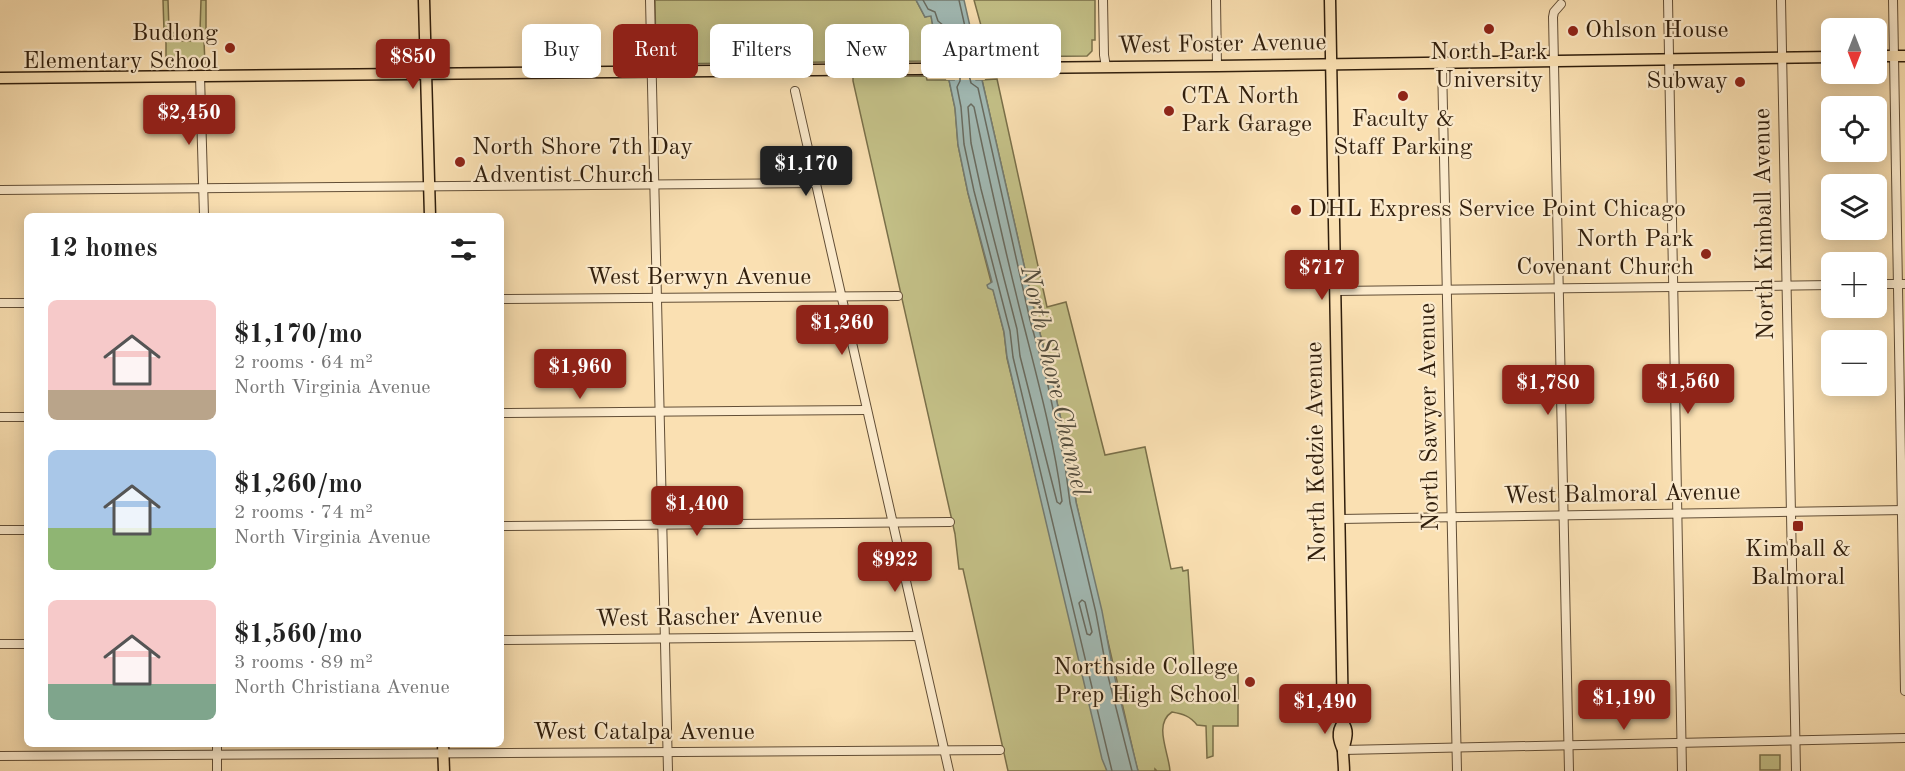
<!DOCTYPE html>
<html lang="en">
<head>
<meta charset="utf-8">
<style>
	body { margin:0; font-family:"Old Standard TT",serif; background:#f6f6f6; color:#222; height:100vh; display:flex; flex-direction:column; font-size:22px; white-space:nowrap }
	* { box-sizing:border-box; margin:0 }
	p { font-size:20px; color:#767676 }
	.icon { flex:none; width:33px; height:33px; fill:none; stroke:currentColor; stroke-width:2; stroke-linecap:round; stroke-linejoin:round }
	.map { position:relative; flex:1; overflow:hidden }
	.sheet { position:absolute; left:24px; top:213px; width:480px; height:534px; display:flex; flex-direction:column; background:#fff; border-radius:9px; box-shadow:0 3px 15px #0003 }
	.sheet>* { flex:none }
	.guide { position:absolute; left:522px; top:24px; width:570px; height:54px; display:flex; gap:12px }
	.needle { width:39px; rotate:180deg }
	.buttons { position:absolute; left:1821px; top:18px; display:grid; gap:12px }
	.buttons a { display:grid; place-items:center; width:66px; height:66px; border-radius:9px; background:#fff; box-shadow:0 3px 15px #0003; font-size:30px }
	.price { position:absolute; translate:-50% -51px; padding:0 14px; border-radius:6px; background:#8f2418; color:#fff; font-size:20px; line-height:39px; filter:drop-shadow(0 2px 3px #0008) }
	.price::after { content:''; position:absolute; left:50%; top:36px; width:18px; height:14px; margin-left:-9px; background:inherit; clip-path:polygon(0 0,100% 0,50% 100%) }
	.price.current { background:#222; color:#fff }
	ul { padding:0; list-style:none }
	li { display:flex; align-items:center; gap:18px; height:150px; padding:0 24px }
	li span { display:grid; place-items:center; flex:none; width:168px; height:120px; border-radius:9px; color:#555 }
	li>.icon { margin-inline-start:auto }
	span .icon { width:72px; height:72px; fill:#fffc; stroke-width:1 }
	li b { font-size:26px }
	h2 { display:flex; justify-content:space-between; align-items:center; height:72px; padding:0 24px; font-size:26px }
	.tag { padding:0 21px; border-radius:9px; background:#fff; box-shadow:0 3px 15px #0003; font-size:21px; line-height:54px }
	.tag.current { background:#8f2418; color:#fff }
	.map>svg:first-child { display:block }
	.green { fill:#c4c188; stroke:#7a704a; stroke-width:1.5 }
	.water { fill:#a2bbb6; stroke:#747c72; stroke-width:1.5 }
	.pier { fill:#fae0b2 }
	.lines { fill:none; stroke-linecap:round; stroke-linejoin:round }
	.shore { stroke:#696c61; stroke-width:1.5 }
	.minor-casing { stroke:#624e36; stroke-width:10 }
	.major-casing { stroke:#301e0c; stroke-width:13 }
	.minor { stroke:#fcebcd; stroke-width:8 }
	.major { stroke:#fae0b2; stroke-width:10 }
	.poi-dot { fill:#8f2418; stroke:#fcebcd; stroke-width:2 }
	.labels { text-anchor:middle; dominant-baseline:central; stroke-width:4.5; stroke-linejoin:round; paint-order:stroke }
	.poi-label { font-size:24px; fill:#301e0c; stroke:#fcebcd; text-anchor:start }
	.street-label { font-size:24px; fill:#301e0c; stroke:#fcebcd }
	.water-label { font-size:26px; font-style:italic; fill:#524d3f; stroke:#fcebcd }
</style>
</head>
<body>
<div class="map">
<svg width="1905" height="771" viewBox="0 0 1905 771">
	<rect width="100%" height="100%" fill="#fae0b2"/>
	<filter id="stains"><feTurbulence type="fractalNoise" baseFrequency=".00333" numOctaves="4"/><feColorMatrix values="0 0 0 0 .2 0 0 0 0 .09 0 0 0 0 .02 0 0 0 .5 -.17"/></filter>
	<radialGradient id="worn" r=".72"><stop offset=".6" stop-color="#630" stop-opacity="0"/><stop offset="1" stop-color="#630" stop-opacity=".3"/></radialGradient>
	<!-- green -->
	<g class="green">
		<path d="M 163,0 L 168,0 L 169,30 C 176,36 193,36 200,31 L 201,0 L 206,0 L 206,37 L 167,36 L 164,31 Z"/>
		<polygon points="655,0 916,0 925,17 931,15 933,26 938,28 944,57 922,57 922,61 658,64 656,62"/>
		<polygon points="974,0 1095,0 1095,40 1092,40 1092,51 1087,56 987,57 988,51"/>
		<polygon points="166,41 204,41 205,64 166,64"/>
		<polygon points="926,76 927,80 949,80 955,108 958,145 968,193 1004,332 1007,358 1107,771 1008,771 963,569 959,569 955,534 853,81 853,77"/>
		<path d="M 997,79 L 1047,307 L 1066,302 L 1105,455 L 1145,447 L 1171,569 L 1182,567 L 1183,571 L 1188,570 L 1195,673 L 1238,670 L 1238,726 L 1213,726 L 1213,756 L 1207,758 L 1206,726 L 1197,725 C 1190,716 1183,714 1172,712 C 1153,724 1169,753 1170,771 L 1157,771 L 1155,769 L 1155,771 L 1138,771 L 1136,764 L 1076,502 L 1071,464 L 1052,380 L 1036,318 L 982,80 Z"/>
		<rect x="1760" y="755" width="20" height="15"/>
	</g>
	<!-- water -->
	<polygon class="water" points="916,0 964,0 977,57 971,57 976,80 982,80 1036,318 1052,380 1071,464 1076,502 1102,611 1113,670 1138,771 1107,771 1102,759 1007,357 1004,332 993,290 988,288 987,285 992,282 968,193 958,145 955,108 949,80 954,80 949,57 944,57 938,28 933,27 931,16 925,17"/>
	<!-- pier -->
	<polygon class="pier" points="941,57 980,57 979,60 974,60 978,77 984,77 985,80 946,80 947,77 951,77 947,60 943,60"/>
	<g class="lines">
		<!-- shore -->
		<g class="shore">
			<polyline points="923,0 928,9 935,12 938,21 944,26 949,50 955,55 957,62"/>
			<polyline points="959,0 970,49 965,56 966,62"/>
			<polyline points="960,75 960,81 957,87 961,107 964,144 974,191 1010,331 1013,357 1112,771"/>
			<polyline points="969,75 971,83 978,88 1030,320 1047,381 1065,465 1070,503 1096,613 1107,672 1132,771"/>
			<path d="M 971,104 L 974,107 C 989,178 1005,251 1023,322 C 1038,381 1054,440 1062,501 L 1060,504 L 1057,502 L 1020,356 L 1017,329 L 981,189 L 971,143 L 968,107 Z"/>
			<polygon points="1082,600 1085,602 1092,632 1090,635 1087,634 1079,603"/>
		</g>
		<defs>
			<g id="minor">
				<polyline points="650,0 668,771"/>
				<polyline points="1103,0 1104,55 1106,67"/>
				<polyline points="1216,0 1217,66"/>
				<polyline points="1668,0 1682,771"/>
				<polyline points="1781,0 1796,771"/>
				<polyline points="1893,0 1905,691"/>
				<polyline points="1561,4 1554,12 1553,17 1569,771"/>
				<polyline points="1442,63 1457,771"/>
				<polyline points="200,76 204,216"/>
				<polyline points="795,91 949,771"/>
				<polyline points="0,190 816,183"/>
				<polyline points="1876,284 1905,284"/>
				<polyline points="1336,291 1832,285"/>
				<polyline points="501,299 898,296"/>
				<polyline points="0,303 27,303"/>
				<polyline points="501,413 866,410"/>
				<polyline points="0,417 27,417"/>
				<polyline points="1340,519 1905,510"/>
				<polyline points="501,526 950,522"/>
				<polyline points="0,530 27,530"/>
				<polyline points="501,640 918,636"/>
				<polyline points="0,644 27,644"/>
				<polyline points="217,744 217,771"/>
				<polyline points="1343,750 1905,738"/>
				<polyline points="0,756 1000,750"/>
			</g>
			<g id="major">
				<polyline points="424,0 430,216"/>
				<path d="M 1330,0 L 1343,723 C 1350,732 1345,741 1343,751 C 1343,757 1344,765 1344,771"/>
				<polyline points="1876,56 1905,56"/>
				<polyline points="0,78 1217,66 1832,57"/>
				<path d="M 1343,723 C 1336,732 1339,741 1343,750"/>
				<polyline points="443,744 444,771"/>
			</g>
		</defs>
		<!-- minor casing -->
		<use href="#minor" class="minor-casing"/>
		<!-- major casing -->
		<use href="#major" class="major-casing"/>
		<!-- minor -->
		<use href="#minor" class="minor"/>
		<!-- major -->
		<use href="#major" class="major"/>
	</g>
	<!-- markers -->
	<g class="poi-dot">
		<circle cx="1489" cy="29" r="6"/>
		<circle cx="1573" cy="31" r="6"/>
		<circle cx="230" cy="48" r="6"/>
		<circle cx="1740" cy="82" r="6"/>
		<circle cx="1403" cy="96" r="6"/>
		<circle cx="1169" cy="111" r="6"/>
		<circle cx="460" cy="162" r="6"/>
		<circle cx="1296" cy="210" r="6"/>
		<circle cx="1706" cy="254" r="6"/>
		<rect x="1792" y="520" width="12" height="12" rx="3"/>
		<circle cx="1250" cy="682" r="6"/>
	</g>
	<g class="labels">
		<!-- poi labels -->
		<g class="poi-label">
			<text x="1585" y="31">Ohlson House</text>
			<text x="218" y="34" text-anchor="end">Budlong<tspan x="218" dy="28">Elementary School</tspan></text>
			<text x="1489" y="53" text-anchor="middle">North Park<tspan x="1489" dy="28">University</tspan></text>
			<text x="1728" y="82" text-anchor="end">Subway</text>
			<text x="1181" y="97">CTA North<tspan x="1181" dy="28">Park Garage</tspan></text>
			<text x="1403" y="120" text-anchor="middle">Faculty &amp;<tspan x="1403" dy="28">Staff Parking</tspan></text>
			<text x="472" y="148">North Shore 7th Day<tspan x="472" dy="28">Adventist Church</tspan></text>
			<text x="1308" y="210">DHL Express Service Point Chicago</text>
			<text x="1694" y="240" text-anchor="end">North Park<tspan x="1694" dy="28">Covenant Church</tspan></text>
			<text x="1798" y="550" text-anchor="middle">Kimball &amp;<tspan x="1798" dy="28">Balmoral</tspan></text>
			<text x="1238" y="668" text-anchor="end">Northside College<tspan x="1238" dy="28">Prep High School</tspan></text>
		</g>
		<!-- street labels -->
		<g class="street-label">
			<text transform="translate(1222 45) rotate(-1)">West Foster Avenue</text>
			<text transform="translate(1765 224) rotate(-91)">North Kimball Avenue</text>
			<text x="699" y="278">West Berwyn Avenue</text>
			<text transform="translate(1430 417) rotate(-91)">North Sawyer Avenue</text>
			<text transform="translate(1317 452) rotate(-91)">North Kedzie Avenue</text>
			<text transform="translate(1622 495) rotate(-1)">West Balmoral Avenue</text>
			<text transform="translate(709 618) rotate(-1)">West Rascher Avenue</text>
			<text x="644" y="733">West Catalpa Avenue</text>
		</g>
		<!-- water labels -->
		<g class="water-label">
			<text transform="translate(1054 381) rotate(77)">North Shore Channel</text>
		</g>
	</g>
	<rect width="100%" height="100%" filter="url(#stains)"/>
	<rect width="100%" height="100%" fill="url(#worn)"/>
</svg>
<div class="buttons">
<a><svg class="needle" viewBox="-14 -14 28 28"><path d="M0-13l5 13h-10z" fill="#e53935"/><path d="M0 13l5-13h-10z" fill="#767676"/></svg></a>
<a><svg class="icon" aria-label="locate" viewBox="0 0 24 24"><circle cx="12" cy="12" r="6"/><path d="M12 2v4M12 18v4M2 12h4M18 12h4"/></svg></a>
<a><svg class="icon" aria-label="layers" viewBox="0 0 24 24"><path d="M12 4l9 5-9 5-9-5zM3 14l9 5 9-5"/></svg></a>
<a>+</a>
<a>−</a>
</div>
<b class="price" style="left:413px;top:90px">$850</b>
<b class="price" style="left:189px;top:146px">$2,450</b>
<b class="price current" style="left:806px;top:197px">$1,170</b>
<b class="price" style="left:1322px;top:301px">$717</b>
<b class="price" style="left:842px;top:356px">$1,260</b>
<b class="price" style="left:580px;top:400px">$1,960</b>
<b class="price" style="left:1688px;top:415px">$1,560</b>
<b class="price" style="left:1548px;top:416px">$1,780</b>
<b class="price" style="left:697px;top:537px">$1,400</b>
<b class="price" style="left:895px;top:593px">$922</b>
<b class="price" style="left:1624px;top:731px">$1,190</b>
<b class="price" style="left:1325px;top:735px">$1,490</b>
<div class="guide">
<a class="tag">Buy</a>
<a class="tag current">Rent</a>
<a class="tag">Filters</a>
<a class="tag">New</a>
<a class="tag">Apartment</a>
</div>
<section class="sheet">
<h2>12 homes<svg class="icon" aria-label="filters" viewBox="0 0 24 24"><path d="M4 7h16M4 17h16"/><circle cx="9" cy="7" r="2"/><circle cx="15" cy="17" r="2"/></svg></h2>
<ul>
<li><span style="background:linear-gradient(#f6c9c9 75%,#b9a48a 0)"><svg class="icon" aria-label="home" viewBox="0 0 24 24"><path d="M3 11l9-7 9 7M6 9v11h12V9"/></svg></span><div><b>$1,170/mo</b><p>2 rooms · 64 m²</p><p>North Virginia Avenue</p></div></li>
<li><span style="background:linear-gradient(#a9c7e8 65%,#8fb573 0)"><svg class="icon" aria-label="home" viewBox="0 0 24 24"><path d="M3 11l9-7 9 7M6 9v11h12V9"/></svg></span><div><b>$1,260/mo</b><p>2 rooms · 74 m²</p><p>North Virginia Avenue</p></div></li>
<li><span style="background:linear-gradient(#f6c9c9 70%,#7fa58c 0)"><svg class="icon" aria-label="home" viewBox="0 0 24 24"><path d="M3 11l9-7 9 7M6 9v11h12V9"/></svg></span><div><b>$1,560/mo</b><p>3 rooms · 89 m²</p><p>North Christiana Avenue</p></div></li>
</ul>
</section>
</div>
</body>
</html>
